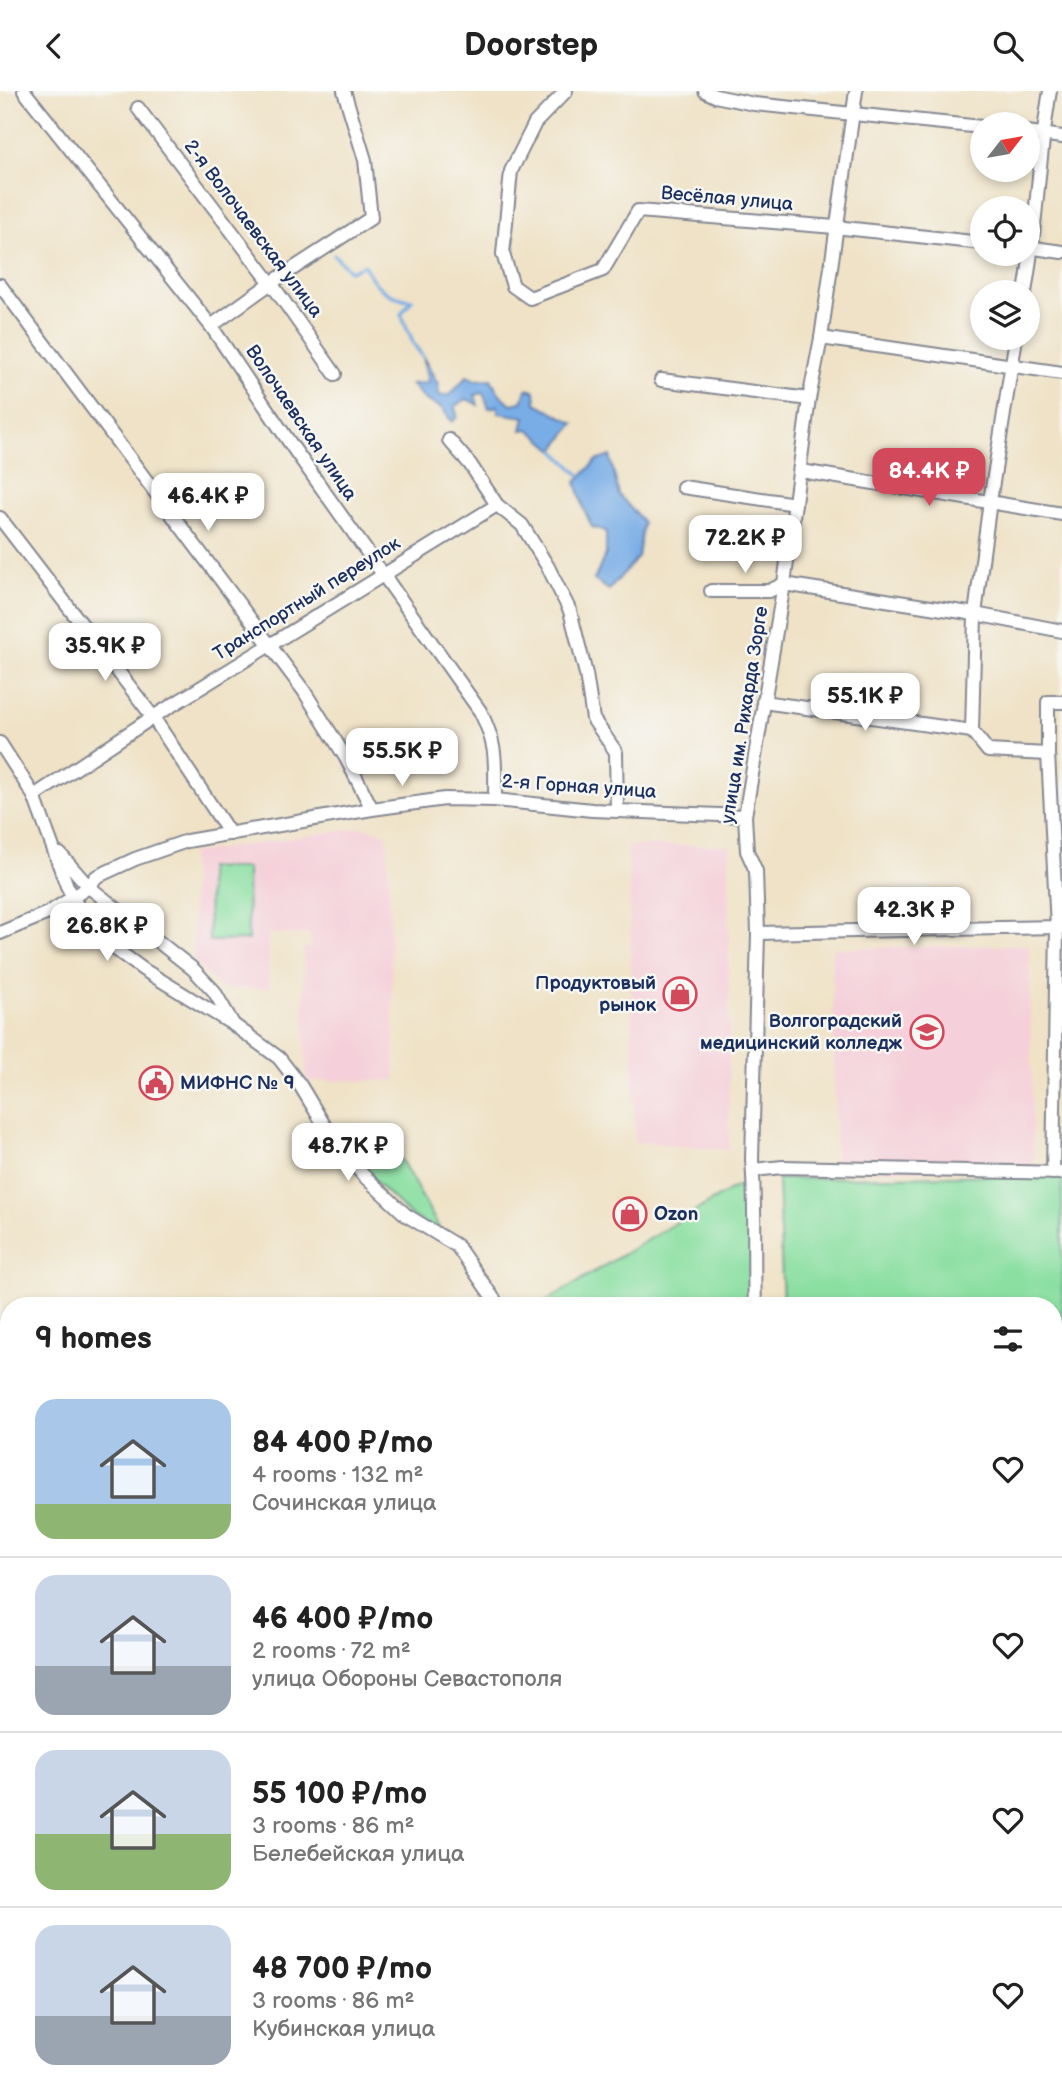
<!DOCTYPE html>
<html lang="en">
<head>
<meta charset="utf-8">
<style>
	body { margin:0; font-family:"Balsamiq Sans",sans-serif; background:#f6f6f6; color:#222; height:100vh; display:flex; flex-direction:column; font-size:26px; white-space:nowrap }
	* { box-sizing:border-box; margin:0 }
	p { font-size:23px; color:#767676 }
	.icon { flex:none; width:38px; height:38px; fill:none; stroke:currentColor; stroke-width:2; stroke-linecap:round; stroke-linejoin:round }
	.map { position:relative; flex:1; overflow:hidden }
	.sheet { position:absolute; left:0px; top:1206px; width:1062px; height:800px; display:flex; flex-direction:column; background:#fff; border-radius:28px 28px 0 0; box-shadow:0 4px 10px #0003 }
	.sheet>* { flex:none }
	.needle { width:46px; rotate:59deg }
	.controls { position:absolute; left:970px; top:21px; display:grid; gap:14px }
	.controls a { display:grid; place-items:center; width:70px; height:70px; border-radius:50%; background:#fff; box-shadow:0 4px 10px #0003; font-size:35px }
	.price { position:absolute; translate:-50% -60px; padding:0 16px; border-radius:14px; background:#fff; color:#222; font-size:23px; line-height:46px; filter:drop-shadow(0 2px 4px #0008) }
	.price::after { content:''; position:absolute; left:50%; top:42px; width:21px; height:16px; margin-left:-10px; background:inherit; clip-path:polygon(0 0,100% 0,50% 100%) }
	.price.current { background:#d1495b; color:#fff }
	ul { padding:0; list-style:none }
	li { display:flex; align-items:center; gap:21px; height:175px; padding:0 35px }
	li+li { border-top:2px solid #e0e0e0 }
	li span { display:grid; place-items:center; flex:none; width:196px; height:140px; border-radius:21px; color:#555 }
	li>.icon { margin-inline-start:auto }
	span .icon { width:84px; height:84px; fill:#fffc; stroke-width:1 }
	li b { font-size:30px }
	h2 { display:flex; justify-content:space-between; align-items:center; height:84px; padding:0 35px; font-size:30px }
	header { display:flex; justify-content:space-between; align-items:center; height:91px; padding:0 35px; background:#fff; font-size:32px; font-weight:800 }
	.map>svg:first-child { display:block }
	.built { fill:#f5cfd9 }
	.industrial { fill:#d1bdcb }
	.green { fill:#8adfa1; stroke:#528780; stroke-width:2 }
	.forest { fill:#6fbe87; stroke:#457672; stroke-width:2 }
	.water { fill:#79ade6; stroke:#4a6ea2; stroke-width:2 }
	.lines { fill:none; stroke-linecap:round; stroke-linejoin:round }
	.stream { stroke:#79ade6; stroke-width:3.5 }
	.minor-casing { stroke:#858892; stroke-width:16 }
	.major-casing { stroke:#858892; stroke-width:19 }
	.minor { stroke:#fff; stroke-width:12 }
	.major { stroke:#eac769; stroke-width:16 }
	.tram { stroke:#1b2f5e; stroke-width:2 }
	.rail { stroke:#1b2f5e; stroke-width:3.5; stroke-dasharray:10 5; stroke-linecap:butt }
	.labels { text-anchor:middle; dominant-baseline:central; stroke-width:5; stroke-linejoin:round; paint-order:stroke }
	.street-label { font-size:19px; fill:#1b2f5e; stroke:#f6f6f2 }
	.poi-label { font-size:19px; font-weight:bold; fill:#1b2f5e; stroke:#f6f6f2; text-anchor:end }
</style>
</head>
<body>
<header><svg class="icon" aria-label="back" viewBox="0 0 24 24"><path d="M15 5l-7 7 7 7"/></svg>Doorstep<svg class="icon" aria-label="search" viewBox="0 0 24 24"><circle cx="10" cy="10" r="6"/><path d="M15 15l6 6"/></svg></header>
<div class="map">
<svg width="1062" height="2005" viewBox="0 0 1062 2005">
	<rect width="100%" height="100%" fill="#f6f6f2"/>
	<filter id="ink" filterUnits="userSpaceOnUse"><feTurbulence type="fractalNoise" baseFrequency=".0143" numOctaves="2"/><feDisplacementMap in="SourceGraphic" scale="14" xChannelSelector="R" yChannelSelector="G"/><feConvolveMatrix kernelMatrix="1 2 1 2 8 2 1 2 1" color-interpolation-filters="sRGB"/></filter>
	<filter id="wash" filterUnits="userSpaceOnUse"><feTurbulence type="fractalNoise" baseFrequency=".00686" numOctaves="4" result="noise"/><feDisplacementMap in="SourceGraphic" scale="28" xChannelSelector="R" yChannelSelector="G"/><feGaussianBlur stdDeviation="1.57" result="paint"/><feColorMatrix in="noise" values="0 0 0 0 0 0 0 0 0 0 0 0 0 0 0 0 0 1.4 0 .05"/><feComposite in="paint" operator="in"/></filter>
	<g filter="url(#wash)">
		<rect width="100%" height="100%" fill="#efe2c6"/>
		<!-- built -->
		<g class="built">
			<polygon points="365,736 387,743 395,989 306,990 303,857 311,856 310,843 268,843 269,897 222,898 194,871 191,762"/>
			<polygon points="729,754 729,1059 635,1051 628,755"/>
			<polygon points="1029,854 1033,1077 836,1080 832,857"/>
		</g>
		<!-- industrial -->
		<polygon class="industrial" points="1062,1458 1062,2005 229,2005 226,1997 1054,1997 1054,1460"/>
		<!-- green -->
		<g class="green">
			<polygon points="208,777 247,777 248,849 209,850"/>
			<polygon points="392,1052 442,1142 409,1123 352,1068"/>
			<polygon points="1062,1083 1062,1259 1054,1259 1054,1214 783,1214 778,1088"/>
			<polygon points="737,1095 748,1095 756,1214 539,1214"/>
		</g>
		<!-- forest -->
		<polygon class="forest" points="1054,1328 1062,1328 1062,1408 1054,1410"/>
		<!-- water -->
		<g class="water">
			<polygon points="423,266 438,293 439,305 450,304 467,285 475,289 491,288 499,302 511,313 522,311 527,298 535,300 536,312 574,332 554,359 529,338 522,339 525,326 498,322 498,315 489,317 483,302 475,304 478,314 467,308 455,315 457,326 452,331 442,317 425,309 411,293 428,292"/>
			<polygon points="610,365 619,404 643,431 638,466 609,499 594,489 606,463 606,440 592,436 584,418 576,391 596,370"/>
		</g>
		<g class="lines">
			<!-- stream -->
			<g class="stream">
				<path d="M 334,164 L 350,180 L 364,174 C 375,196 387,207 412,209 L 401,223 L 413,252 L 423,266"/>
				<polyline points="554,359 580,384"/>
			</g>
		</g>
	</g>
	<g filter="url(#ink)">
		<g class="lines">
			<defs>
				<g id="minor">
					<path d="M 24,0 L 211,235 L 294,358 L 480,620 C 498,656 495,670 495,709"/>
					<polyline points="566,0 535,32 511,80 503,163 513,195 530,207 603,179 638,120 835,136 982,152"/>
					<polyline points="705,0 715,5 754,13 982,36"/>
					<polyline points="138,17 271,192 335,283"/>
					<polyline points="1027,41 1062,46"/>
					<polyline points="1027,156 1062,161"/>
					<polyline points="0,194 304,600 346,667 372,718"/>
					<path d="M 1025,201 C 1037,134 1038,67 1050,0"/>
					<polyline points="211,235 271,192 371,127 365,69 344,0"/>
					<polyline points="821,247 1062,282"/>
					<polyline points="1016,247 990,410 975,523 972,640 988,660 1048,663"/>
					<polyline points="661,289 809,308"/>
					<polyline points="449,349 470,373 497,414 522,434 548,476 570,520 586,583 593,628 616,661 617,720"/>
					<polyline points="801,380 1062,423"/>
					<polyline points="683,396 795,413"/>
					<polyline points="0,427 153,626 230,743"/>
					<polyline points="711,500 769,500 784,493 975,523 1062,540"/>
					<polyline points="763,611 972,640"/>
					<polyline points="0,652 34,705 67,795 84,827 107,852 144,879 234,934 279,967 300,994 332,1047 363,1084 406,1124 457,1155 498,1214"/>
					<polyline points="34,705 153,626 497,414"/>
					<polyline points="60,763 89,796 193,878 214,900 233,933"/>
					<polyline points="0,842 48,822 89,796 96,786 135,768 187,750 372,718 445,708 495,709 592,719 745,725"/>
					<polyline points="758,842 1057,836 1062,834"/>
					<polyline points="753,1079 783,1076 1062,1082"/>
					<polyline points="1053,1082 1057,836 1048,663 1048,611 1062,611"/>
					<path d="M 755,1214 C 753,1166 756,1118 752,1069 L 758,842 L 756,780 L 747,760 L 745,725 L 784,493 L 809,308 L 821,247 L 856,0"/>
				</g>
				<g id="major">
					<polyline points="1054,1266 1062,1266"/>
					<polyline points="1054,1294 1062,1294"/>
					<polyline points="0,1497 9,1493"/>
					<polyline points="0,1521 9,1517"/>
				</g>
			</defs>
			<!-- minor casing -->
			<use href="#minor" class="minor-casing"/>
			<!-- major casing -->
			<use href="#major" class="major-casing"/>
			<!-- minor -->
			<use href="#minor" class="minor"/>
			<!-- major -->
			<use href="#major" class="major"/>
			<!-- tram -->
			<g class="tram">
				<polyline points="1054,1315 1062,1315"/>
				<polyline points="0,1543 9,1540"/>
			</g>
			<!-- rail -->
			<g class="rail">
				<polyline points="0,1264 9,1268"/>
				<polyline points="1054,1420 1062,1418"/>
			</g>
		</g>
	</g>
	<!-- icons -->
	<defs>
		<symbol id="shop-ring" viewBox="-11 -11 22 22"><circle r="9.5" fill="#f6f6f2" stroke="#d1495b" stroke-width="1.5"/><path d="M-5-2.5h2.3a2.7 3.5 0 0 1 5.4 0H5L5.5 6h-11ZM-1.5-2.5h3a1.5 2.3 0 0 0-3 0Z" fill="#d1495b"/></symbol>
		<symbol id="university-ring" viewBox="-11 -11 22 22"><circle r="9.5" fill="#f6f6f2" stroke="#d1495b" stroke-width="1.5"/><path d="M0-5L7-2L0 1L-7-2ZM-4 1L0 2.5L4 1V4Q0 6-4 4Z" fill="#d1495b"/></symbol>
		<symbol id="civic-ring" viewBox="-11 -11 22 22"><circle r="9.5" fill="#f6f6f2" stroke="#d1495b" stroke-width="1.5"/><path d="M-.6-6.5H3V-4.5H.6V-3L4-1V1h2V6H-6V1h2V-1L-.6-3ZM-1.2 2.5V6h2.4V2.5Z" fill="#d1495b"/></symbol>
	</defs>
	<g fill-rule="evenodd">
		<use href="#shop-ring" x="661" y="884" width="38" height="38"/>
		<use href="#university-ring" x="908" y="922" width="38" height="38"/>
		<use href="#civic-ring" x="137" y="973" width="38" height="38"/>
		<use href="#shop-ring" x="611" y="1104" width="38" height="38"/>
	</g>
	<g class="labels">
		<!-- street labels -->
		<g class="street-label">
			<text transform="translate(727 108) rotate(5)">Весёлая улица</text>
			<text transform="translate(253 138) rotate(53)">2-я Волочаевская улица</text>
			<text transform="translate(301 332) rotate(56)">Волочаевская улица</text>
			<text transform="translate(307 508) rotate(-32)">Транспортный переулок</text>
			<text transform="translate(745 624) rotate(-81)">улица им. Рихарда Зорге</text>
			<text transform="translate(579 696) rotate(4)">2-я Горная улица</text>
		</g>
		<!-- poi labels -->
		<g class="poi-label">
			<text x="656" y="892">Продуктовый<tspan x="656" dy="22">рынок</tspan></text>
			<text x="902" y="930">Волгоградский<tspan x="902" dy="22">медицинский колледж</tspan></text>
			<text x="180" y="992" text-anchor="start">МИФНС № 9</text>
			<text x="654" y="1123" text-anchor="start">Ozon</text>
		</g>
	</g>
</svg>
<div class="controls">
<a><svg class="needle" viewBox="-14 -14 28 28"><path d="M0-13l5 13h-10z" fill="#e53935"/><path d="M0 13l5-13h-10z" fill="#767676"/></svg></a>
<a><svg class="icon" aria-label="locate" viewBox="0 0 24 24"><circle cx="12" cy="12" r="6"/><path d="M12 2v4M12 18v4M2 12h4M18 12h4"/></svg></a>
<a><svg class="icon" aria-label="layers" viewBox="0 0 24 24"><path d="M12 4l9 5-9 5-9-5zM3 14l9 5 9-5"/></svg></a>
</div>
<b class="price current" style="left:929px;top:417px">84.4K ₽</b>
<b class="price" style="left:208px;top:442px">46.4K ₽</b>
<b class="price" style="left:745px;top:484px">72.2K ₽</b>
<b class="price" style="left:105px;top:592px">35.9K ₽</b>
<b class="price" style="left:865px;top:642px">55.1K ₽</b>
<b class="price" style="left:402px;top:697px">55.5K ₽</b>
<b class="price" style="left:914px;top:856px">42.3K ₽</b>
<b class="price" style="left:107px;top:872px">26.8K ₽</b>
<b class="price" style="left:348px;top:1092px">48.7K ₽</b>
<section class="sheet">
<h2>9 homes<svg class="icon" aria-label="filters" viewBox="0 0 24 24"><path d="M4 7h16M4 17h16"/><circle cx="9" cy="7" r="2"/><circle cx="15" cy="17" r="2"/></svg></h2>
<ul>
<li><span style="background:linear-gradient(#a9c7e8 75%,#8fb573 0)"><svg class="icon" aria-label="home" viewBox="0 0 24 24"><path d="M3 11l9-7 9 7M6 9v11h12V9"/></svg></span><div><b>84 400 ₽/mo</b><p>4 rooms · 132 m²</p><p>Сочинская улица</p></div><svg class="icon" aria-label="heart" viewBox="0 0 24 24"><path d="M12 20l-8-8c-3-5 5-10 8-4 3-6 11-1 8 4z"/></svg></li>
<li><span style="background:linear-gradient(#c9d6e8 65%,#9aa5b1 0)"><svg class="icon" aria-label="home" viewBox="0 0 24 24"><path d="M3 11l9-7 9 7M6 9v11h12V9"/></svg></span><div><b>46 400 ₽/mo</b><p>2 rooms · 72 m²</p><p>улица Обороны Севастополя</p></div><svg class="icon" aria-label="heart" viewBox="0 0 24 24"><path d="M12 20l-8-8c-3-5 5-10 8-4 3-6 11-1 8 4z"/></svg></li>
<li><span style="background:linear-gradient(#c9d6e8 60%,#8fb573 0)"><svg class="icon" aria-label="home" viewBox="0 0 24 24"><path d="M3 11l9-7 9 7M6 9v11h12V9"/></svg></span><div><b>55 100 ₽/mo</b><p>3 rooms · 86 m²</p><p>Белебейская улица</p></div><svg class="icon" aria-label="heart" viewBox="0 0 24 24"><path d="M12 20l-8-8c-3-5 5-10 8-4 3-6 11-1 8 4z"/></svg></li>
<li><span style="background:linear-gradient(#c9d6e8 65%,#9aa5b1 0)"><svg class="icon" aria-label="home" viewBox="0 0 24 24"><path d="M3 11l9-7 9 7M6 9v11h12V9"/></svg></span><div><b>48 700 ₽/mo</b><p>3 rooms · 86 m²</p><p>Кубинская улица</p></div><svg class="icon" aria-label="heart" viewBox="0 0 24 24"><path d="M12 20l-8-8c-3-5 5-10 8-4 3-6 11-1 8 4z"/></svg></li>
</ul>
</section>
</div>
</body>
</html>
